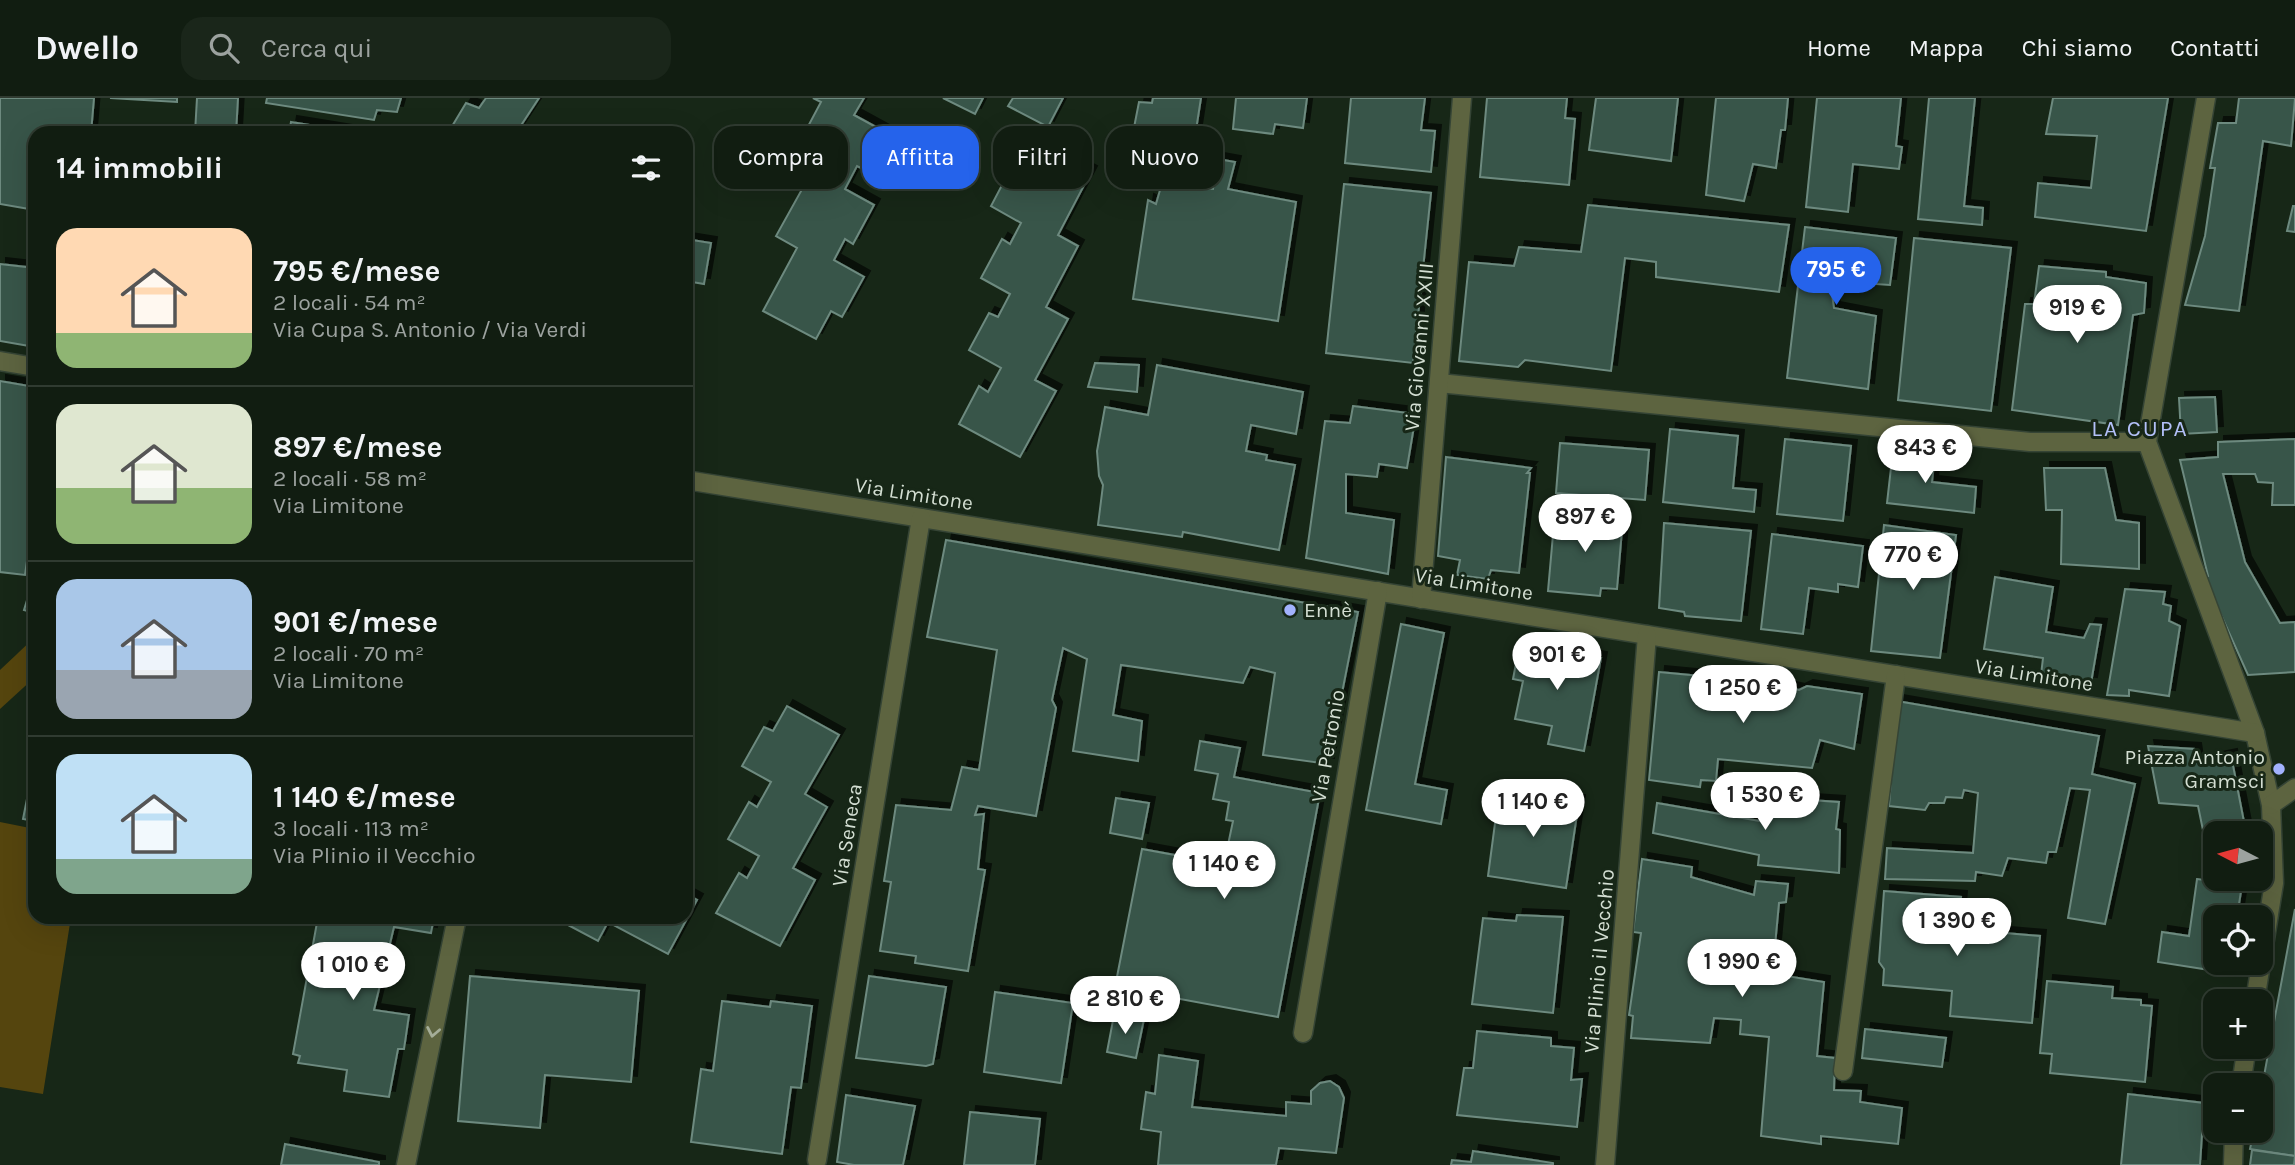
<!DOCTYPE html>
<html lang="it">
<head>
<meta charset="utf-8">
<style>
	body { margin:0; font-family:Karla,sans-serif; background:#1a261a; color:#f1f3f6; height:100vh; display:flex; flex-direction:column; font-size:26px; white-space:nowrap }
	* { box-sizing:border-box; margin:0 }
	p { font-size:23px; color:#9ca29f }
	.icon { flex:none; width:38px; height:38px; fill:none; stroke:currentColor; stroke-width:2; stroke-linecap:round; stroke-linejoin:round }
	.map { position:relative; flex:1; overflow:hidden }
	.drawer { position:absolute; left:28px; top:28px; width:665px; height:798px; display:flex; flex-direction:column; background:#111d11; border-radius:21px; box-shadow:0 7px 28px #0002,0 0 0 2px #303b31 }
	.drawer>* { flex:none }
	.banner { position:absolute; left:714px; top:28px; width:665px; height:63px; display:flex; gap:14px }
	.needle { width:46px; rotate:276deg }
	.buttons { position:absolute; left:2203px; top:723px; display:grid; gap:14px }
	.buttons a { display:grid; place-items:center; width:70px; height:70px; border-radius:14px; background:#111d11; box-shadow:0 7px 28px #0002,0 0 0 2px #303b31; font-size:35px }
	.price { position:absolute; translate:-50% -60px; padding:0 16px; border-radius:24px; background:#fff; color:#222; font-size:23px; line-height:46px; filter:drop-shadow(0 2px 4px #0008) }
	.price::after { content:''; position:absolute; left:50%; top:42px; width:21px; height:16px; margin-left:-10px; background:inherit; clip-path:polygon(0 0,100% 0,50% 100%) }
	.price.selected { background:#2563eb; color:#fff }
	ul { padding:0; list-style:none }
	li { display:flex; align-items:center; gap:21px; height:175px; padding:0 28px }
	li+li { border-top:2px solid #303b31 }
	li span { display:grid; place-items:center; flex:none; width:196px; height:140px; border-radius:21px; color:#555 }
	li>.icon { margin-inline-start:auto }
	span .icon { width:84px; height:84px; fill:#fffc; stroke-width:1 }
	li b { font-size:30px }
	h2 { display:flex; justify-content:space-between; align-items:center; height:84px; padding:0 28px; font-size:30px }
	.chip { padding:0 24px; border-radius:21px; background:#111d11; box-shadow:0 7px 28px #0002,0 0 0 2px #303b31; font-size:24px; line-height:63px }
	.chip.selected { background:#2563eb; color:#fff }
	header { display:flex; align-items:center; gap:42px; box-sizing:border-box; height:98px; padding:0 35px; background:#111d11; border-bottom:2px solid #303b31 }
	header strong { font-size:33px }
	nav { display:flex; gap:38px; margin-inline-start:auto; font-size:24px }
	.search { width:490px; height:63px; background:#1a261a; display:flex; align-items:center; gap:18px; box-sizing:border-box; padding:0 24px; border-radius:21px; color:#9ca29f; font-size:26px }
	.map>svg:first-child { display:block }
	.green { fill:#55450e }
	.building { fill:#38544a; stroke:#6d8a7f; stroke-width:2; filter:url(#shadow) }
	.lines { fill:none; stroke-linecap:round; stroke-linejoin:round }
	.minor-casing { stroke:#354435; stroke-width:21 }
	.minor { stroke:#5d6440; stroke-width:18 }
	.oneway { stroke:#a4ad98 }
	.poi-dot { fill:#a2b2fd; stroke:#172717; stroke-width:2.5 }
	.labels { text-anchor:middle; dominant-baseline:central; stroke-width:6; stroke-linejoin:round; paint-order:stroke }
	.street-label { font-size:21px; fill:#d3ded2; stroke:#172717 }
	.poi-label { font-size:21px; fill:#d3ded2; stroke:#172717; text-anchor:start }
	.neighbourhood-label { font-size:23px; letter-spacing:2px; fill:#b3c0f8; stroke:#172717 }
</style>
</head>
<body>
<header>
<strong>Dwello</strong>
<div class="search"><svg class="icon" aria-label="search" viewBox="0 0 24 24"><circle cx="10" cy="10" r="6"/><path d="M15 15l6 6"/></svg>Cerca qui</div>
<nav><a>Home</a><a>Mappa</a><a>Chi siamo</a><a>Contatti</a></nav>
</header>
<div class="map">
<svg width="2295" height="1067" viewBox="0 0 2295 1067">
	<defs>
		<filter id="shadow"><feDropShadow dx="6" dy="-6" stdDeviation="0" flood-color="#0009"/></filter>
	</defs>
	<rect width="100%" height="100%" fill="#172717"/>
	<!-- green -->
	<g class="green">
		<polygon points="35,539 35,579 0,611 0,572"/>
		<polygon points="0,724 35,731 35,819 71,819 43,996 0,989"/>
	</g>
	<!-- building -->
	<g class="building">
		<polygon points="0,0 94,0 91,35 35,35 35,112 0,106"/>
		<polygon points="110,0 177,0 177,4"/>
		<polygon points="197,0 238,0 236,35 195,35"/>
		<polygon points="267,0 401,0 397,14 377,12 374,22 266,5"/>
		<polygon points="486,0 539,0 516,35 448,35 466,5 479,10"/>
		<polygon points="813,0 864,0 854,17 887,35 867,73 857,68 845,91 874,107 853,146 845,141 834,162 864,179 842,219 831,213 816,241 763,213 797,150 776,138 810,77 788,66 821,4"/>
		<polygon points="943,0 983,0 975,16"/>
		<polygon points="1013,0 1063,0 1048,29 1008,8"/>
		<polygon points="1153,0 1201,0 1192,58 1130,50 1139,4 1152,5"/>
		<polygon points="1236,0 1307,0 1303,30 1275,26 1273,36 1233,31"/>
		<polygon points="1351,0 1425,0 1421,32 1435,33 1431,74 1345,65"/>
		<polygon points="1487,0 1567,0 1565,20 1575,21 1569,87 1480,79"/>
		<polygon points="1596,0 1678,0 1671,63 1589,52"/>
		<polygon points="1716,0 1788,0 1785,32 1781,32 1776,70 1753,66 1744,103 1706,97"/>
		<polygon points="1817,0 1901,0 1896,48 1902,49 1899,71 1853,66 1848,114 1806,109"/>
		<polygon points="1929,0 1975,0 1964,108 1983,110 1982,127 1918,121"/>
		<polygon points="2053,0 2168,0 2146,133 2035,119 2038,85 2091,90 2097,38 2046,36"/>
		<polygon points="2239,0 2295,0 2291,48 2263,43 2239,213 2185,207 2205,138 2215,70 2210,70 2218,25 2236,25"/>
		<polygon points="291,24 359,35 289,35"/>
		<polygon points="1037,46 1091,74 1058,137 1078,148 1046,209 1068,221 1035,282 1056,293 1020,359 959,326 979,288 988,294 1001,270 969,252 989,215 998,219 1010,196 981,180 1002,141 1010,146 1021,125 991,108 1012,68 1023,74"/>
		<polygon points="1218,61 1235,64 1228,91 1296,104 1278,223 1133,201 1148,102 1156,106 1162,85 1213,91"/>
		<polygon points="1344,86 1431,95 1413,265 1326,255"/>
		<polygon points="1588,107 1789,127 1779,194 1656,179 1656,164 1625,160 1611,273 1525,262 1518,269 1459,263 1469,164 1514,168 1519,149 1581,154"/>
		<polygon points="2293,108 2295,108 2295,134 2287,133"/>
		<polygon points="1805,129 1896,140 1890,187 1830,183 1834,210 1876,218 1868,291 1787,280"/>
		<polygon points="1914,140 2011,150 1991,313 1898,302"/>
		<polygon points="686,141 711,145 704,186 686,183"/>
		<polygon points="0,166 35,170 35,249 0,243"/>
		<polygon points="2039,168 2106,174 2106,179 2146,185 2144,215 2133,217 2118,327 2012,312 2025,206 2034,206"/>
		<polygon points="1095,265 1139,267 1137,294 1088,289"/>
		<polygon points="1157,267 1303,294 1296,336 1251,327 1246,353 1267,357 1266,362 1295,367 1279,452 1183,434 1182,439 1098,427 1103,387 1099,378 1097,353 1105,309 1148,317"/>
		<polygon points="0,283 35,289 35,407 25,477 0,474"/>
		<polygon points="2215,299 2217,334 2181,336 2179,300"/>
		<polygon points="1353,308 1416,316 1407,370 1379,366 1377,379 1346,376 1346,415 1394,422 1388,476 1306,460 1325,323 1350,325"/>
		<polygon points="1670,331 1738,338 1733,390 1756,392 1754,414 1663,404"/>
		<polygon points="1785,341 1851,348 1843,423 1777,416"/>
		<polygon points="2295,341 2295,407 2272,407 2273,385 2258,384 2255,376 2223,376 2245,464 2280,525 2295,524 2295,574 2248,577 2204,479 2208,478 2180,362 2218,359 2218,344"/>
		<polygon points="1560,345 1649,352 1645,402 1556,395"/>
		<polygon points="1893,352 1935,357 1932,384 1976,389 1974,415 1887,405"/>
		<polygon points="1446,359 1531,370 1527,375 1530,375 1519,475 1491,472 1488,481 1457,477 1460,462 1438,458"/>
		<polygon points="2044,370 2105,370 2116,422 2139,425 2139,471 2061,466 2062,412 2046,412"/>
		<polygon points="1555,414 1623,420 1617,491 1601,490 1600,498 1548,493"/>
		<polygon points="1664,425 1751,433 1741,523 1685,518 1684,514 1659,510"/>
		<polygon points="1884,427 1956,437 1940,560 1871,553"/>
		<polygon points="1772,436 1863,448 1858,489 1838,486 1838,494 1809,490 1803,536 1761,531"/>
		<polygon points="946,442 1358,514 1328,666 1263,657 1275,575 1250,569 1243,585 1121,567 1113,617 1142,623 1138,663 1073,653 1087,561 1063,550 1052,602 1056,610 1036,718 978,708 975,717 984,716 978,771 985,772 968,873 915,865 916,858 880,853 891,784 884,783 896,707 951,712 962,669 979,672 997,552 927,539"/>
		<polygon points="35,476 35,515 24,512"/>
		<polygon points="1995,479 2053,489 2046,534 2084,540 2090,526 2101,527 2091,585 2041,577 2043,560 1984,551"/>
		<polygon points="2125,491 2165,494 2163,506 2171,508 2169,523 2180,528 2169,598 2129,592 2129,598 2107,597"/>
		<polygon points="1401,526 1444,535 1415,686 1447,692 1441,726 1366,712"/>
		<polygon points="1520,545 1601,560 1584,653 1548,646 1552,628 1515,621 1523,583 1513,581"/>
		<polygon points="1659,574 1764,584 1799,592 1807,588 1862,596 1854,651 1820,642 1812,670 1718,661 1716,683 1701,682 1700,689 1649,682"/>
		<polygon points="1897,603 2099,638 2092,676 2135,686 2105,826 2068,820 2090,692 2070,690 2056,754 2048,754 2046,765 2008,760 2002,778 1976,774 1975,783 1885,781 1887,750 1973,755 1978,695 1964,692 1962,700 1946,699 1944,705 1929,705 1925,712 1889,708"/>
		<polygon points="787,608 839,637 805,696 827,709 793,770 815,782 780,848 716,815 739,775 747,780 759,758 728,741 749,704 757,709 771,684 742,668 764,629 773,633"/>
		<polygon points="1200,643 1240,650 1234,679 1320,695 1278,919 1115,889 1142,751 1224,766 1233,723 1226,722 1229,704 1213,701 1218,676 1195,672"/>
		<polygon points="2148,648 2195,651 2197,664 2231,657 2245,729 2204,737 2198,708 2159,705"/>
		<polygon points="30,686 35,686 35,723 23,721"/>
		<polygon points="1514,694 1579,703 1566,790 1488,778 1499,695 1514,697"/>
		<polygon points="1763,699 1839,704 1836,731 1840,732 1839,775 1758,767 1759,757 1653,735 1657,705 1760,723"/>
		<polygon points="1116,700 1149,705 1142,741 1110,735"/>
		<polygon points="1642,761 1692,769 1691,779 1754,797 1756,783 1788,786 1786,804 1779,805 1773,869 1786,871 1786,878 1824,884 1817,958 1835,960 1834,992 1861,993 1860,1004 1902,1010 1898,1046 1821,1038 1821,1046 1761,1038 1769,939 1740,936 1741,922 1714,920 1710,945 1631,940 1633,918 1629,917 1641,835 1633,834"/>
		<polygon points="2197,781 2242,787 2237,819 2216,819 2216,864 2231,864 2229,875 2158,864 2162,834 2189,838"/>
		<polygon points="1884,793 1961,799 1958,831 2040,838 2032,925 1950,918 1952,893 1883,887 1884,871 1879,864"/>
		<polygon points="686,796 697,802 668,856 608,824 598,843 553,819 686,819"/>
		<polygon points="2295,811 2295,1058 2250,1051 2254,1032 2261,1032 2261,994"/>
		<polygon points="1517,817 1563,819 1553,915 1472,906 1483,820 1516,823"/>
		<polygon points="318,819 434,819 431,835 394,829 374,912 409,917 404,951 398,951 389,999 344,993 347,972 298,965 300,958 293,956"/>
		<polygon points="470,878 639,893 631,984 545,977 540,1030 458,1023"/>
		<polygon points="869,878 946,889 933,966 926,968 856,960"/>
		<polygon points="2047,883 2113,889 2112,900 2141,902 2141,907 2152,908 2145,984 2050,975 2052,956 2040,955"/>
		<polygon points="995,894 1073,905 1061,985 984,974"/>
		<polygon points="722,903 770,909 771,903 812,908 801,990 791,989 782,1056 691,1044 701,971 713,973"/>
		<polygon points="1114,917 1144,921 1136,960 1107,954"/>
		<polygon points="1865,931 1946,940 1942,969 1862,960"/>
		<polygon points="1477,933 1551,940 1551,948 1574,950 1571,982 1582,981 1577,1029 1457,1017 1464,970 1473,970"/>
		<polygon points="1159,957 1198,963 1192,1009 1286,1018 1286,1004 1311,1006 1311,993 1320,985 1330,983 1339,989 1344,1000 1336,1055 1279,1050 1276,1067 1158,1067 1161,1034 1141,1031 1146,994 1155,996"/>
		<polygon points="2128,996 2204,1005 2200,1067 2121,1067"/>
		<polygon points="846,997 915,1008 903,1067 854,1067 837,1064"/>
		<polygon points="970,1014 1040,1021 1035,1067 964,1067"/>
		<polygon points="285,1046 379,1064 379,1067 281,1067"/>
		<polygon points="2252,1052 2295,1058 2294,1067 2250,1067"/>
		<polygon points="1473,1053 1553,1065 1553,1067 1451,1067 1452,1062 1471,1064"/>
	</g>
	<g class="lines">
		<defs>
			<g id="minor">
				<polyline points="2206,0 2147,344 2255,635 2271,707 2274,785 2255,903"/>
				<polyline points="0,263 35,269"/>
				<polyline points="1439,285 2030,344 2147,344"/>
				<polyline points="686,382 2255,635"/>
				<polyline points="1421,501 1462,0"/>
				<polyline points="2271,707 2295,690"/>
				<polyline points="1303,935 1378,493"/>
				<polyline points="1843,973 1896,577"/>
				<polyline points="2241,987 2247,948"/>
				<polyline points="817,1062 921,420"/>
				<polyline points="406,1067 457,819"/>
				<polyline points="1605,1067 1647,537"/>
				<polyline points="2233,1067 2234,1032"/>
			</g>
		</defs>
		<!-- minor casing -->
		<use href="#minor" class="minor-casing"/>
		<!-- minor -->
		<use href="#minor" class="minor"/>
	</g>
	<!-- one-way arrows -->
	<defs><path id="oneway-chevron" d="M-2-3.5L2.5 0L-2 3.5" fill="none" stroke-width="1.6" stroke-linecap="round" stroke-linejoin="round" transform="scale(1.75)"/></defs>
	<use class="oneway" href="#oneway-chevron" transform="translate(433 934) rotate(101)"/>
	<!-- markers -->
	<g class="poi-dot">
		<circle cx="1290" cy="512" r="7"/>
		<circle cx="2279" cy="671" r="7"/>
	</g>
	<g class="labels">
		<!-- street labels -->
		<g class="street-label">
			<text transform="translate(1419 249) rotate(-85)">Via Giovanni XXIII</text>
			<text transform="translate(914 396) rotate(9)">Via Limitone</text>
			<text transform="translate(1474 486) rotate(9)">Via Limitone</text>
			<text transform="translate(2034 577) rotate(9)">Via Limitone</text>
			<text transform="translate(1328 648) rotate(-80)">Via Petronio</text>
			<text transform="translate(847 737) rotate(-81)">Via Seneca</text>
			<text transform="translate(1599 863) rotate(-85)">Via Plinio il Vecchio</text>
		</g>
		<!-- poi labels -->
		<g class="poi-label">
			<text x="1304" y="512">Ennè</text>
			<text x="2265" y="659" text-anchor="end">Piazza Antonio<tspan x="2265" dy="24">Gramsci</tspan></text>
		</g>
		<!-- neighbourhood labels -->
		<g class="neighbourhood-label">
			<text x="2140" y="330">LA CUPA</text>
		</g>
	</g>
</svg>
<div class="buttons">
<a><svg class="needle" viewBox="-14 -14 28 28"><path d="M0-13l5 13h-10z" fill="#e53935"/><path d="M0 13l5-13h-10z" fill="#9ca29f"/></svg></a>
<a><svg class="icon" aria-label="locate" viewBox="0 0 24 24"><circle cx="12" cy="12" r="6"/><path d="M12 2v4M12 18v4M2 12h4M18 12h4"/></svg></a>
<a>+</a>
<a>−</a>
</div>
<b class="price selected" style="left:1836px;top:209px">795 €</b>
<b class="price" style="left:2077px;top:247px">919 €</b>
<b class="price" style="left:1925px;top:387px">843 €</b>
<b class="price" style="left:1585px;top:456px">897 €</b>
<b class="price" style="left:1913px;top:494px">770 €</b>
<b class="price" style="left:1557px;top:594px">901 €</b>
<b class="price" style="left:1743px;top:627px">1 250 €</b>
<b class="price" style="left:1765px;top:734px">1 530 €</b>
<b class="price" style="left:1533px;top:741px">1 140 €</b>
<b class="price" style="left:1224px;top:803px">1 140 €</b>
<b class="price" style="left:1957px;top:860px">1 390 €</b>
<b class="price" style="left:1742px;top:901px">1 990 €</b>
<b class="price" style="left:353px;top:904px">1 010 €</b>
<b class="price" style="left:1125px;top:938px">2 810 €</b>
<div class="banner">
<a class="chip">Compra</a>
<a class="chip selected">Affitta</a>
<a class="chip">Filtri</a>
<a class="chip">Nuovo</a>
</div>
<section class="drawer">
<h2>14 immobili<svg class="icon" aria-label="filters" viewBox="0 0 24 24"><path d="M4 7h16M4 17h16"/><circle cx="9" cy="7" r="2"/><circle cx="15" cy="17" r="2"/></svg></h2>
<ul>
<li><span style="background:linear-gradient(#ffd9b3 75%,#8fb573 0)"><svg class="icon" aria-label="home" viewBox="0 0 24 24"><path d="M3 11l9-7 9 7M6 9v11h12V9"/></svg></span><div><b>795 €/mese</b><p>2 locali · 54 m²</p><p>Via Cupa S. Antonio / Via Verdi</p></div></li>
<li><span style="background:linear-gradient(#dfe7d0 60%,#8fb573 0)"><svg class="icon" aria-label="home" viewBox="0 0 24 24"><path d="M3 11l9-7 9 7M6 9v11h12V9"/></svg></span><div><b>897 €/mese</b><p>2 locali · 58 m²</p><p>Via Limitone</p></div></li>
<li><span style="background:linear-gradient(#a9c7e8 65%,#9aa5b1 0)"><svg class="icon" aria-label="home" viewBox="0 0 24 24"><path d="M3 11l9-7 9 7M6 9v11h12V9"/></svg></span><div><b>901 €/mese</b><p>2 locali · 70 m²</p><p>Via Limitone</p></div></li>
<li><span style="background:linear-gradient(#bfe0f5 75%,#7fa58c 0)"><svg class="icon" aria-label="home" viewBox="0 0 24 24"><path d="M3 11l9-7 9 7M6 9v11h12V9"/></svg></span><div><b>1 140 €/mese</b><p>3 locali · 113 m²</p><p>Via Plinio il Vecchio</p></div></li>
</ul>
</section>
</div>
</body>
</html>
